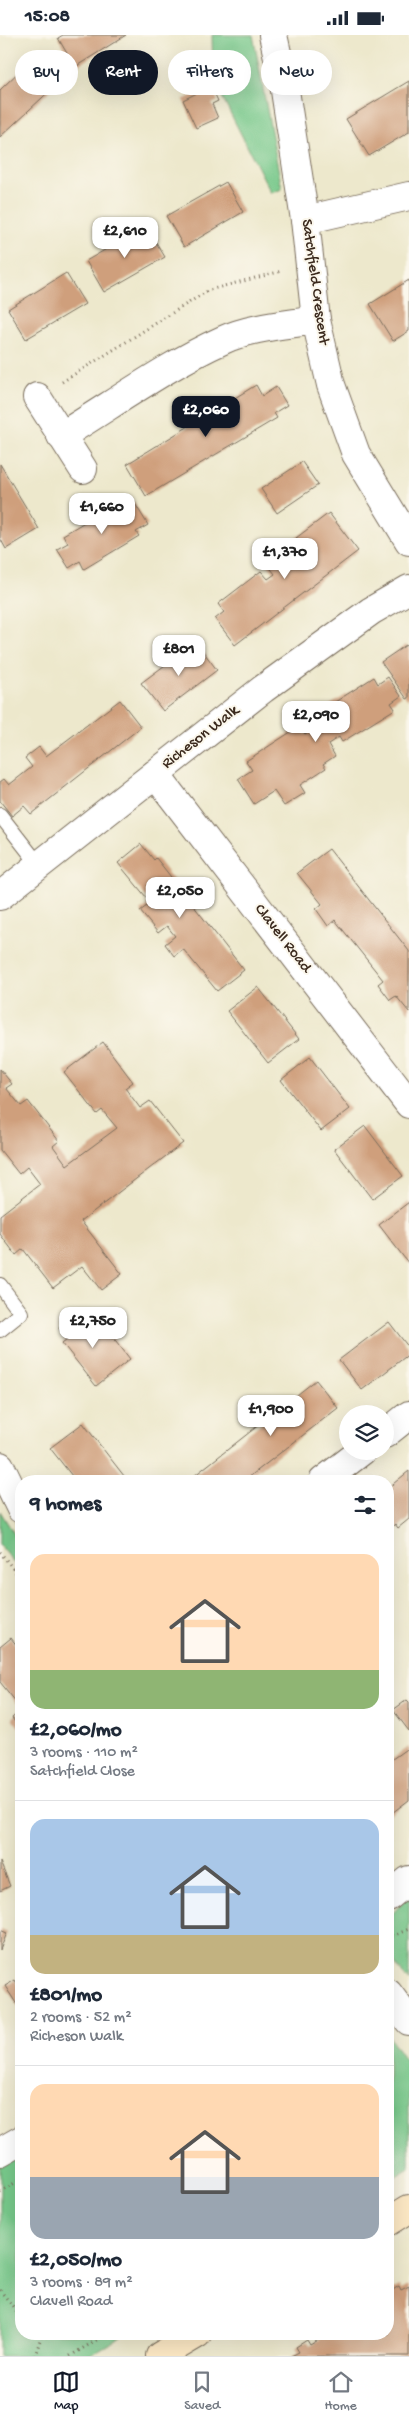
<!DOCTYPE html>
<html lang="en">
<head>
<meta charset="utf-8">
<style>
	body { margin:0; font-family:"Gochi Hand",sans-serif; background:#f6f6f7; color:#1f2937; height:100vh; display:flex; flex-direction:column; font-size:19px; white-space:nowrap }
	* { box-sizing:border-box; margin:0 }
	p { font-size:16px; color:#747a83 }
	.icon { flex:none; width:28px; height:28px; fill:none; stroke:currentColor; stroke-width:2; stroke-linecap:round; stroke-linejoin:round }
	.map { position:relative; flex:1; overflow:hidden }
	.drawer { position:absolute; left:15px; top:1440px; width:379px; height:865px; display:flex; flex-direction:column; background:#fff; border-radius:20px; box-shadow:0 5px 20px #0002 }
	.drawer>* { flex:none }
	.hud { position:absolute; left:15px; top:15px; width:380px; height:45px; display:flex; gap:10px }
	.tools { position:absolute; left:339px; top:1370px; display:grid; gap:10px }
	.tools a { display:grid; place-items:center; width:55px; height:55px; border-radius:50%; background:#fff; box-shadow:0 5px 20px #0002; font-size:25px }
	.price { position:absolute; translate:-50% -42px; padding:0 11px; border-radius:10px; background:#fff; color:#222; font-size:16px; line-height:32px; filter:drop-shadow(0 1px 2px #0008) }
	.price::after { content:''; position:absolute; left:50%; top:30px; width:15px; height:11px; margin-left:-8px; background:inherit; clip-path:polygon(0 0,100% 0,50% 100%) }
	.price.selected { background:#111827; color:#fff }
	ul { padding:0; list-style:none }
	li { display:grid; align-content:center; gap:10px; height:265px; padding:0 15px }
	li+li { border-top:1px solid #e0e1e3 }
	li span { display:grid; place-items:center; height:155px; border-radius:15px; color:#555 }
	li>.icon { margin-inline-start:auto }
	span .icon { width:90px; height:90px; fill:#fffc; stroke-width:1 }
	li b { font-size:21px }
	h2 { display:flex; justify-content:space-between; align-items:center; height:60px; padding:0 15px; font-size:21px }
	.tag { padding:0 18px; border-radius:22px; background:#fff; box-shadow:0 5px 20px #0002; font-size:18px; line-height:45px }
	.tag.selected { background:#111827; color:#fff }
	.status { display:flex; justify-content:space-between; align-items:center; height:35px; padding:0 25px; background:#fff; direction:ltr }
	.status svg { height:14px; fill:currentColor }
	.menu { display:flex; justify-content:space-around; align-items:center; height:70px; border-top:1px solid #e0e1e3; background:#fff; font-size:14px; color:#747a83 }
	.menu a { display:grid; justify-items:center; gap:2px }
	.menu .selected { color:#111827 }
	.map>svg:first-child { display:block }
	.green { fill:#77c88a; stroke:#597954 }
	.building { fill:#cf9f7b }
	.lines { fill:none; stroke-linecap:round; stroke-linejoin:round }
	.lane-casing { stroke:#796c5b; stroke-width:16 }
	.street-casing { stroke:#796c5b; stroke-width:30 }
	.secondary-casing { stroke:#796c5b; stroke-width:30 }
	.path { stroke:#796c5b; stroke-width:3; stroke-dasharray:1 4; stroke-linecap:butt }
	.lane { stroke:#fff; stroke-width:14 }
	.street { stroke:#fff; stroke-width:28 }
	.secondary { stroke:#fbe7c3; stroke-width:28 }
	.labels { text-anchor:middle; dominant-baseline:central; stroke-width:4; stroke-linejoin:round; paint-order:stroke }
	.street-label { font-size:16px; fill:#3b2a1e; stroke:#fbf7ec }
</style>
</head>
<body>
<div class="status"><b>15:08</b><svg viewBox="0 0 49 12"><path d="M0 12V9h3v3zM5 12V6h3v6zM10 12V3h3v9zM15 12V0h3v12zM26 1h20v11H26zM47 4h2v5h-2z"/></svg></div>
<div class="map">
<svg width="409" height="2321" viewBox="0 0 409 2321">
	<rect width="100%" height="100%" fill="#fbf7ec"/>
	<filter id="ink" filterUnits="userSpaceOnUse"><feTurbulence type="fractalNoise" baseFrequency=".02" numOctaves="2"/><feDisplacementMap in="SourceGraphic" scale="10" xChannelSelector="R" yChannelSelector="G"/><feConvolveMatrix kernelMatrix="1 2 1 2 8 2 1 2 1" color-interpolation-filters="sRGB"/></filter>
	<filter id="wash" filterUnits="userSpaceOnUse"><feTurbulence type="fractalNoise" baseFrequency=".0096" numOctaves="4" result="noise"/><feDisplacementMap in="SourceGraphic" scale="20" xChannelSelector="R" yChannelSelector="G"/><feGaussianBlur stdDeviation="1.12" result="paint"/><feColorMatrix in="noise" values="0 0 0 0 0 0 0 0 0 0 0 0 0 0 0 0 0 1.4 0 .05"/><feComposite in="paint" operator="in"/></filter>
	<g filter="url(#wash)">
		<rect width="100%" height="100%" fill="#ede8cc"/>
		<!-- green -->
		<g class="green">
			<polygon points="212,0 253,0 282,154 271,158 213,44"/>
			<polygon points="0,1476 21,1510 21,1537 0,1510"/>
			<polygon points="409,1861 409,1946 388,1921 388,1883"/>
			<polygon points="388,2000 409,2030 409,2133 388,2146"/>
			<polygon points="21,2114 21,2299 126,2299 88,2321 0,2321 0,2127"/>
		</g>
		<g id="blocks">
			<!-- building -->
			<g class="building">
				<polygon points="63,0 126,0 75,32 58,3"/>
				<polygon points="33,23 57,49 0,102 0,55"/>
				<polygon points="409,46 409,97 369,121 346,84"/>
				<polygon points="211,51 218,66 212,69 218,83 196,93 183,65"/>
				<polygon points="226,147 243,177 184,212 166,181"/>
				<polygon points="146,191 165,222 104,257 86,226"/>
				<polygon points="66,238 85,269 26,304 8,274"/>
				<polygon points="409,245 409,296 393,306 370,269"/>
				<polygon points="256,350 262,361 276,352 287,370 274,378 277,383 146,461 127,429"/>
				<polygon points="302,427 318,450 277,478 261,454"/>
				<polygon points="0,429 39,494 6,514 0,503"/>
				<polygon points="118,467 122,474 134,467 148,490 136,497 139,501 84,534 80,526 69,533 57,514 68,508 63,500"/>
				<polygon points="329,478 358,516 235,610 215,584 224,577 218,569 261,536 268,544 275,539 268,530 282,519 289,528 306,515 296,503"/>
				<polygon points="196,607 217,635 163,676 141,648"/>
				<polygon points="406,610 409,614 409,663 407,664 381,627"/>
				<polygon points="374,642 378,649 388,642 401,661 391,668 395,674 342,707 339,702 328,709 335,721 323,729 326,733 300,750 305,758 284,771 274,756 254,769 238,744 252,735 246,726 300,691 305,699 327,685 321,676"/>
				<polygon points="120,665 141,692 31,779 24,771 12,781 0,766 0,747 4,744 9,750 32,732 25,723 39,712 46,721"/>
				<polygon points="141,809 154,825 156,823 244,935 217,956 183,914 174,921 165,909 175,901 167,891 158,898 140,876 151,868 118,828"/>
				<polygon points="329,814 409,916 409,977 396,961 390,965 378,949 383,945 335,885 328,891 316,874 322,869 297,838"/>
				<polygon points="258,952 299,1004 268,1028 227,976"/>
				<polygon points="103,1007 133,1047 125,1053 140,1073 150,1066 183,1108 81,1186 122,1239 101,1255 82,1231 53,1253 23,1214 16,1220 0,1199 0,1180 40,1149 27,1132 19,1139 0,1115 0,1034 12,1049 6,1053 21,1071 28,1066 59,1106 53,1111 67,1130 117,1093 102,1075 97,1079 64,1037"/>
				<polygon points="310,1022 350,1074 321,1096 281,1045"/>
				<polygon points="365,1091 403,1141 372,1164 334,1114"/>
				<polygon points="409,1167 409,1229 379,1190"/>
				<polygon points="81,1276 97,1297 105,1292 130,1324 96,1351 62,1308 67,1304 59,1293"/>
				<polygon points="389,1287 409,1313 409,1319 362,1355 339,1325"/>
				<polygon points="316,1345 338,1373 244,1446 198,1446 194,1441"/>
				<polygon points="83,1388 103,1414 128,1446 76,1446 50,1413"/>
				<polygon points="409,1436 409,1484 398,1493 395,1489 388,1495 388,1453"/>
				<polygon points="11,1603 21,1616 21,1673 0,1647 0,1612"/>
				<polygon points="407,1665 409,1667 409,1696 393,1675"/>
				<polygon points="21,1675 21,1695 12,1683"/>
				<polygon points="409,1712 409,1765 388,1781 388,1727"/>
				<polygon points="0,1827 10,1851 0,1856"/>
				<polygon points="0,1895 7,1898 0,1915"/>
				<polygon points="15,1945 21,1955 21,1976 5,1951"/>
				<polygon points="399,2251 401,2255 409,2251 409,2321 291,2321 299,2317 296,2312 307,2305 310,2310 320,2304 317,2299 388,2299 388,2258"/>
			</g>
		</g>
	</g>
	<g filter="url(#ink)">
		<use href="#blocks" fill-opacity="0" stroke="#796c5b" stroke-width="1"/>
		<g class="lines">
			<defs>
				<g id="lane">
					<polyline points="0,780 39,830"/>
					<polyline points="0,1250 21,1278 0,1295"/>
				</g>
				<g id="street">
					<polyline points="273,0 284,49 305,185 316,285 331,350 356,419 409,506"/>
					<polyline points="305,185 409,161"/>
					<polyline points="37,362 83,434"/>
					<path d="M 61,401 C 112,370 169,329 223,305 C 251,292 286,290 316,285"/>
					<polyline points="155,739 409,1069"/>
					<polyline points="0,861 263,654 371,576 409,554"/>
					<polyline points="385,1399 409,1380"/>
					<polyline points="0,1431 21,1474"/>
					<polyline points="323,1446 362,1416"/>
					<polyline points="388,1862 409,1845"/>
					<polyline points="388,1958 409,1986"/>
					<polyline points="0,2117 21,2105"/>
				</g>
				<g id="secondary">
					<polyline points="388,2187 409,2174"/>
					<polyline points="160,2321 197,2299"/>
				</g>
			</defs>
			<!-- lane casing -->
			<use href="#lane" class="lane-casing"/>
			<!-- street casing -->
			<use href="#street" class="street-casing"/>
			<!-- secondary casing -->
			<use href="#secondary" class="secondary-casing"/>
			<!-- path -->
			<g class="path">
				<polyline points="62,347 209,255 282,236"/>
				<polyline points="0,1517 21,1544"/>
				<polyline points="388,1903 409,1894"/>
				<polyline points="0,2157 21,2144"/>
				<polyline points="0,2255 21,2282"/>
				<polyline points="35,2321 41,2302 107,2299"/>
				<polyline points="70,2321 105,2300"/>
			</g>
			<!-- lane -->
			<use href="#lane" class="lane"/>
			<!-- street -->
			<use href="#street" class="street"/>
			<!-- secondary -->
			<use href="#secondary" class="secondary"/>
		</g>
	</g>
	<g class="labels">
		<!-- street labels -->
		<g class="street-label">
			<text transform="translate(314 247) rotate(82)">Satchfield Crescent</text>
			<text transform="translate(201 703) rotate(-38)">Richeson Walk</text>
			<text transform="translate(282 904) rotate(52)">Clavell Road</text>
		</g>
	</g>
</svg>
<div class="tools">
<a><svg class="icon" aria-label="layers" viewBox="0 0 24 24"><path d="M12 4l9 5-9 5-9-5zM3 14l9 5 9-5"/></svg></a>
</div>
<b class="price" style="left:125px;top:224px">£2,610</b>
<b class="price selected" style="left:206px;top:403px">£2,060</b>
<b class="price" style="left:102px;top:500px">£1,660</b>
<b class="price" style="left:285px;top:545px">£1,370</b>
<b class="price" style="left:179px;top:642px">£801</b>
<b class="price" style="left:316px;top:708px">£2,090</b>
<b class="price" style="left:180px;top:884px">£2,050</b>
<b class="price" style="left:93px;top:1314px">£2,750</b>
<b class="price" style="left:271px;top:1402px">£1,900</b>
<div class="hud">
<a class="tag">Buy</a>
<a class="tag selected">Rent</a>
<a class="tag">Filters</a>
<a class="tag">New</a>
</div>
<section class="drawer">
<h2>9 homes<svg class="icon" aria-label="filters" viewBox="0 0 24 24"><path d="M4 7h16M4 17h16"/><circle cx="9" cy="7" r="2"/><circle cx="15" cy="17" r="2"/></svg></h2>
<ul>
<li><span style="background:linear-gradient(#ffd9b3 75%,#8fb573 0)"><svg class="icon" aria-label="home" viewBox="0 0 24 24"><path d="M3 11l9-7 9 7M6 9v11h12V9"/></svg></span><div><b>£2,060/mo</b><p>3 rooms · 110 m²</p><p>Satchfield Close</p></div></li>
<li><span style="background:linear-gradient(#a9c7e8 75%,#c2b280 0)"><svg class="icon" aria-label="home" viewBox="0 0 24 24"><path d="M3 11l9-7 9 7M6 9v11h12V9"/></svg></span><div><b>£801/mo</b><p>2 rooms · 52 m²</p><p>Richeson Walk</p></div></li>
<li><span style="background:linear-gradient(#ffd9b3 60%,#9aa5b1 0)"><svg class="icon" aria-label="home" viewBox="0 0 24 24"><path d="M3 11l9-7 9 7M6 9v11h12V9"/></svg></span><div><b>£2,050/mo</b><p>3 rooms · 89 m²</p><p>Clavell Road</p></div></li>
</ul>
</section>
</div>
<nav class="menu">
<a class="selected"><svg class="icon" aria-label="map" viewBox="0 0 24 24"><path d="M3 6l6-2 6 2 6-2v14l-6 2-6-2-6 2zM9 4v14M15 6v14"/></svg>Map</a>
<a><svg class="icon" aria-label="saved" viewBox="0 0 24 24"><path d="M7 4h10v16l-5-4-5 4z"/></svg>Saved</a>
<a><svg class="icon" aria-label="home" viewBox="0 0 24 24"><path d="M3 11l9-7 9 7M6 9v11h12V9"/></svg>Home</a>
</nav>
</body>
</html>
